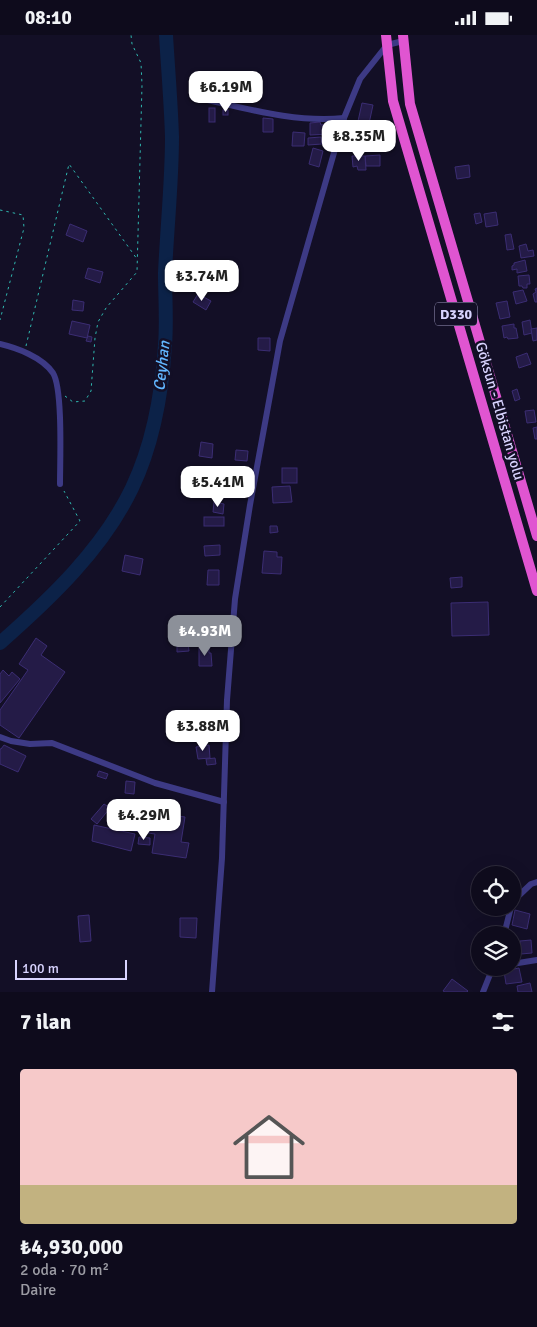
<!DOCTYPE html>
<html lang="tr">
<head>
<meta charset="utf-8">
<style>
	body { margin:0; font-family:Signika,sans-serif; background:#1c1929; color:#f1f3f6; height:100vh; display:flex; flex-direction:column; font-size:19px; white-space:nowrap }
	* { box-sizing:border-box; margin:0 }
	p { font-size:16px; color:#9b9ba3 }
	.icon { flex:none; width:28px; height:28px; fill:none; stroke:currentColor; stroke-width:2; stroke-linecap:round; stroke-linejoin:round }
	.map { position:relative; height:957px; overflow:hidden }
	.sheet { display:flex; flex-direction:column; background:#0e0b1c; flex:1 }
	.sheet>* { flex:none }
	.controls { position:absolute; left:471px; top:831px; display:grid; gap:10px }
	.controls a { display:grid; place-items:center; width:50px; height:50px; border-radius:50%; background:#0e0b1c; box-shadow:0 5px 20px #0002,0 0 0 1px #2e2b3b; font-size:25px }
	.scale { position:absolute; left:15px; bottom:12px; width:112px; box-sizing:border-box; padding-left:5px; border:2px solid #d9d4ff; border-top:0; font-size:14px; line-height:18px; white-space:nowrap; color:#d9d4ff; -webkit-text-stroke:4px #130f26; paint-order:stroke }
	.price { position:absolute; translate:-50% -42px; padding:0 11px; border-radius:10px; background:#fff; color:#222; font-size:16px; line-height:32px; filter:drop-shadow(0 1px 2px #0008) }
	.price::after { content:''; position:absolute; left:50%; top:30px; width:15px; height:11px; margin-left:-8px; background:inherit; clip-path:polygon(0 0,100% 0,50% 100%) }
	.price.current { background:#8c9099; color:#fff }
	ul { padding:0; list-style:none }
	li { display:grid; align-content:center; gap:10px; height:265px; padding:0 20px }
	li+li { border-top:1px solid #2e2b3b }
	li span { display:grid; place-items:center; height:155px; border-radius:5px; color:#555 }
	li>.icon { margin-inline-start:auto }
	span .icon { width:90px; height:90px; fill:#fffc; stroke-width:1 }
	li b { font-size:21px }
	h2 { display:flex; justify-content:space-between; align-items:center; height:60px; padding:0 20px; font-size:21px }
	.status { display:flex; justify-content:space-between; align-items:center; height:35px; padding:0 25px; background:#0e0b1c; direction:ltr }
	.status svg { height:14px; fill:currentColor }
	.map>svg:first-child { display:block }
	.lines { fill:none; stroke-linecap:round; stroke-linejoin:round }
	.river { stroke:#0c2248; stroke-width:14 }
	.building { fill:#241b47; stroke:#3b2d73 }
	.path { stroke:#2fb8b0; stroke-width:1; stroke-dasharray:2.5 4; stroke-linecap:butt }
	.minor { stroke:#3d3a85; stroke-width:6 }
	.trunk { stroke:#e055d1; stroke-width:10 }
	.labels { text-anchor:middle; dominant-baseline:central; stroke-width:5; stroke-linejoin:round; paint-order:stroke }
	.shield { fill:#130f26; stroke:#9e99be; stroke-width:1 }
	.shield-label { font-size:14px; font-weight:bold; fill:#d9d4ff }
	.street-label { font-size:15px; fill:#d9d4ff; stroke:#130f26 }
	.water-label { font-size:16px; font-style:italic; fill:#62b6ff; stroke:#130f26 }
</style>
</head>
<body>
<div class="status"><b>08:10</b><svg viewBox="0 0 49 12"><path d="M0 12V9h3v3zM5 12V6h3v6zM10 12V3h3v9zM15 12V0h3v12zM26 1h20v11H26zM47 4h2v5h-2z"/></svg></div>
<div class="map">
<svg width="537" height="957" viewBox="0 0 537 957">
	<rect width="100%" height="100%" fill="#130f26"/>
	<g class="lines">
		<!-- river -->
		<path class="river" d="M 0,608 C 50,564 103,514 132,453 C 153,409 162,358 165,310 C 167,286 165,262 165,238 C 167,193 172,147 172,102 C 171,68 168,34 166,0"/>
	</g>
	<!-- building -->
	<g class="building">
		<polygon points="362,68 373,70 364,112 353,109"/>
		<rect x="209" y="73" width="6" height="14"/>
		<rect x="223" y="75" width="5" height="5"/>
		<polygon points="263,83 273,84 273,97 263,97"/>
		<polygon points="320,87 321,90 329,89 330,99 310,100 310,88"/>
		<polygon points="293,97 305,98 304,111 292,111"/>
		<polygon points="321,102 322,109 308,110 308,103"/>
		<polygon points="313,113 323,116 319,132 309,129"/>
		<polygon points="380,120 380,131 366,131 365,121"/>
		<polygon points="352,121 365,121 366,135 358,135 357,131 353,132"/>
		<polygon points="469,130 470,142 457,144 455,132"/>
		<polygon points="496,177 498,190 486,192 484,179"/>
		<polygon points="480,178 482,187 476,189 474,179"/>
		<polygon points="70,189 87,196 83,207 66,200"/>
		<polygon points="511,199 514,214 507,215 505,200"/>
		<polygon points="526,209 528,216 533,215 534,221 521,223 519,211"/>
		<polygon points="525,225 527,236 517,238 517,234 512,235 512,231 514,230 514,228"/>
		<polygon points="88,233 103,237 100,248 85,243"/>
		<polygon points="529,240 530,249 527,249 527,253 523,253 522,251 519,251 518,241"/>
		<polygon points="537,253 537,267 535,267 533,259 536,257 535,254"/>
		<polygon points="523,255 527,266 516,269 513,257"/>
		<polygon points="198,259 211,266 206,275 193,267"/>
		<polygon points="73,265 84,267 83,276 72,275"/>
		<polygon points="507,266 510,282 500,284 496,268"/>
		<polygon points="530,285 532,298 524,300 522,287"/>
		<polygon points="72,286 90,290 87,303 69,299"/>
		<polygon points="514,289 514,293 516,293 518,303 508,304 507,302 504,303 502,291"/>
		<polygon points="537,293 537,305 533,306 531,294"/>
		<polygon points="88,301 92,302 91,307 86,306"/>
		<polygon points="258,303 270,303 270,316 258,315"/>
		<polygon points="527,318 531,329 519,333 516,322"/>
		<polygon points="517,354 520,364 515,366 512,356"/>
		<polygon points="534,375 536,387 527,388 525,376"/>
		<polygon points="537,392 537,404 535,404 533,393"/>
		<polygon points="201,407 213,409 212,423 199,421"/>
		<polygon points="236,415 248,416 247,426 235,425"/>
		<rect x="282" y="433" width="15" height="15"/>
		<polygon points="290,451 292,467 273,468 272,452"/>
		<polygon points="214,467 224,469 223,479 213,477"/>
		<rect x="204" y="482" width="20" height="9"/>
		<polygon points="270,491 277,491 278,497 270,498"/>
		<polygon points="220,510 220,520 205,521 204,511"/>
		<polygon points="264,516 277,517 277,522 282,522 281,539 262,538"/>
		<polygon points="125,520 143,524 140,540 122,536"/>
		<polygon points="208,535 219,535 219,550 207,550"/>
		<polygon points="462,542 462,552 451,553 450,543"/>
		<polygon points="488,567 489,600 452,601 451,568"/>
		<polygon points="36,603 47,611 41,620 65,637 19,703 0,690 0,675 28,635 19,629"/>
		<polygon points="188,608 189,616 177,617 177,609"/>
		<polygon points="209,612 209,618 211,618 212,631 199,631 199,613"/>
		<polygon points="3,635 9,641 12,637 20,644 0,668 0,639"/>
		<polygon points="4,710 26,721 18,737 0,729 0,714 1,714"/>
		<polygon points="209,710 210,723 198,724 196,712"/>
		<polygon points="215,723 216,729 207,730 206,724"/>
		<polygon points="99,736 108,739 106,744 97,741"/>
		<polygon points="126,746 135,747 134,759 125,758"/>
		<polygon points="104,769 110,773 97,789 91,784"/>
		<polygon points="124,773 185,782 181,807 189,808 186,823 152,818 155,799 120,794"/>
		<polygon points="94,790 135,799 131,816 92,806"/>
		<polygon points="139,802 150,803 150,810 138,809"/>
		<polygon points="515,875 530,879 527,894 512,890"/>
		<polygon points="89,880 91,906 80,907 78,881"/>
		<polygon points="180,883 197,883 196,903 180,902"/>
		<polygon points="531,905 532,918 521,919 520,906"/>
		<polygon points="519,933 522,947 506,949 504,936"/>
		<polygon points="452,944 468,956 467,957 445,957 443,956"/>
		<polygon points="530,948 532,957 518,957 517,951"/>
	</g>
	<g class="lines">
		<!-- path -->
		<g class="path">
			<polyline points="0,175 23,180 24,193 0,285"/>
			<polyline points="26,311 69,129 137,224"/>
			<polyline points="65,361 73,367 85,366 91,356 95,303 98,287 106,273 137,237 142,50 141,28 132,9 131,0"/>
			<polyline points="0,572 80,486 64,456"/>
		</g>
		<!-- minor -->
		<g class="minor">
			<path d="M 203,64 C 248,74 297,88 344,83"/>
			<path d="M 0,309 C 17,313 42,322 53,338 C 63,354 60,427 60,449"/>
			<polyline points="0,702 11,706 30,709 52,708 155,748 224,767"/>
			<polyline points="512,867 531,849 537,847"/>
			<polyline points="504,900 511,872"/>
			<polyline points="512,929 537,925"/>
			<polyline points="212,957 222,823 227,665 235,564 250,470 280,306 344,83 360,44 387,10 403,6"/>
			<polyline points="483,957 493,932"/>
		</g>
		<!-- trunk -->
		<g class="trunk">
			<polyline points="386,0 393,66 537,556"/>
			<polyline points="403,0 410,69 537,501"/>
		</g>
	</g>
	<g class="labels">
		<!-- shield labels -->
		<rect class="shield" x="435" y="267.5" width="42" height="23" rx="4"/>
		<g class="shield-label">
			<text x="456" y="279">D330</text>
		</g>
		<!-- street labels -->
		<g class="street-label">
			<text transform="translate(500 376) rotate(74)">Göksun - Elbistan yolu</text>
		</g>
		<!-- water labels -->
		<g class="water-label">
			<text transform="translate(162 331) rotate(-84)">Ceyhan</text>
		</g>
	</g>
</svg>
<div class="controls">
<a><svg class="icon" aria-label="locate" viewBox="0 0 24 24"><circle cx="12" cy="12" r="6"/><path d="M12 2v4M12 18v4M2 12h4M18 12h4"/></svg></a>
<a><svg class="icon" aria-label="layers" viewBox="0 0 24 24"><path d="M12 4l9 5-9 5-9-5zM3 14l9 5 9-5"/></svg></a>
</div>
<div class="scale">100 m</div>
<b class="price" style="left:226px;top:78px">₺6.19M</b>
<b class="price" style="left:359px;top:127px">₺8.35M</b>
<b class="price" style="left:202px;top:267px">₺3.74M</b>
<b class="price" style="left:218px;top:473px">₺5.41M</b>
<b class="price current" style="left:205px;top:622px">₺4.93M</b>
<b class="price" style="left:203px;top:717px">₺3.88M</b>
<b class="price" style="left:144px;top:806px">₺4.29M</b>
</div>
<section class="sheet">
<h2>7 ilan<svg class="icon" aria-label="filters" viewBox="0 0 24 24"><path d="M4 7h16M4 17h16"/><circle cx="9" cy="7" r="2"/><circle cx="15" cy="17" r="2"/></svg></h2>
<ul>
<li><span style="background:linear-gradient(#f6c9c9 75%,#c2b280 0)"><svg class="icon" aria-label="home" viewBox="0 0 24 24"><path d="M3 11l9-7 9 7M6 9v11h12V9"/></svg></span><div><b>₺4,930,000</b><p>2 oda · 70 m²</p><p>Daire</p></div></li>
</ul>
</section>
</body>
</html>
